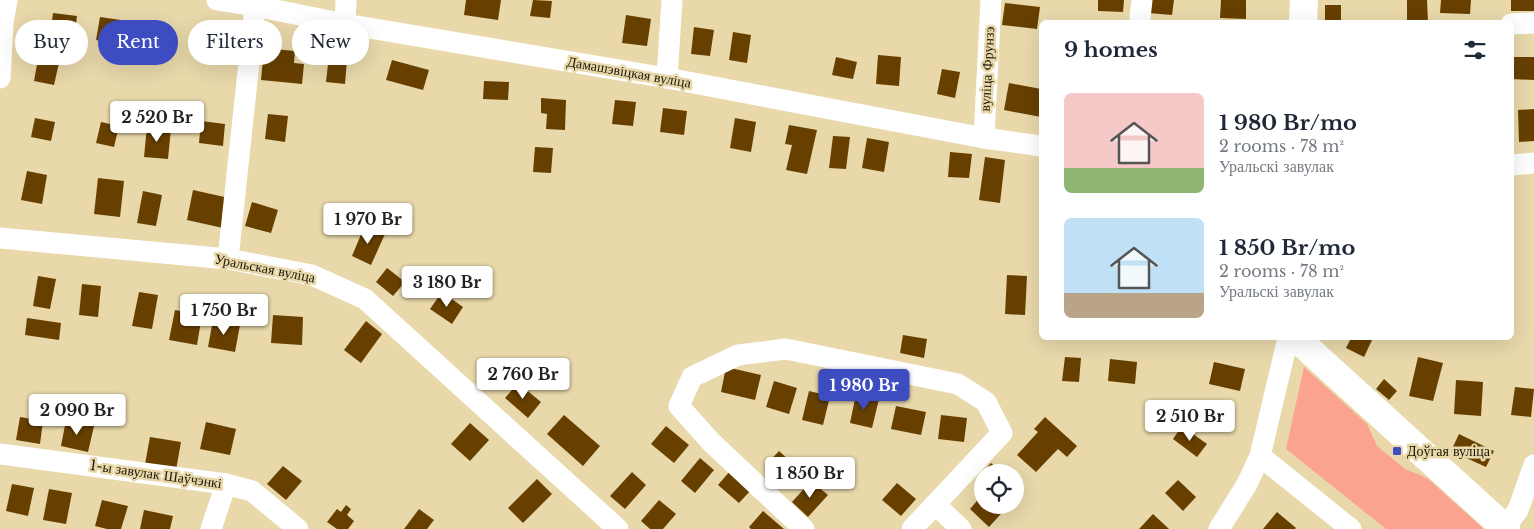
<!DOCTYPE html>
<html lang="en">
<head>
<meta charset="utf-8">
<style>
	body { margin:0; font-family:"Libre Baskerville",serif; background:#f6f6f7; color:#1f2937; height:100vh; display:flex; flex-direction:column; font-size:19px; white-space:nowrap }
	* { box-sizing:border-box; margin:0 }
	p { font-size:16px; color:#747a83 }
	.icon { flex:none; width:28px; height:28px; fill:none; stroke:currentColor; stroke-width:2; stroke-linecap:round; stroke-linejoin:round }
	.map { position:relative; flex:1; overflow:hidden }
	.drawer { position:absolute; left:1039px; top:20px; width:475px; height:320px; display:flex; flex-direction:column; background:#fff; border-radius:8px; box-shadow:0 5px 20px #0002 }
	.drawer>* { flex:none }
	.hud { position:absolute; left:15px; top:20px; width:475px; height:45px; display:flex; gap:10px }
	.tools { position:absolute; left:974px; top:464px; display:grid; gap:10px }
	.tools a { display:grid; place-items:center; width:50px; height:50px; border-radius:50%; background:#fff; box-shadow:0 5px 20px #0002; font-size:25px }
	.price { position:absolute; translate:-50% -42px; padding:0 11px; border-radius:5px; background:#fff; color:#222; font-size:16px; line-height:32px; filter:drop-shadow(0 1px 2px #0008) }
	.price::after { content:''; position:absolute; left:50%; top:30px; width:15px; height:11px; margin-left:-8px; background:inherit; clip-path:polygon(0 0,100% 0,50% 100%) }
	.price.selected { background:#3d4dc1; color:#fff }
	ul { padding:0; list-style:none }
	li { display:flex; align-items:center; gap:15px; height:125px; padding:0 25px }
	li span { display:grid; place-items:center; flex:none; width:140px; height:100px; border-radius:8px; color:#555 }
	li>.icon { margin-inline-start:auto }
	span .icon { width:60px; height:60px; fill:#fffc; stroke-width:1 }
	li b { font-size:21px }
	h2 { display:flex; justify-content:space-between; align-items:center; height:60px; padding:0 25px; font-size:21px }
	.pill { padding:0 18px; border-radius:22px; background:#fff; box-shadow:0 5px 20px #0002; font-size:18px; line-height:45px }
	.pill.selected { background:#3d4dc1; color:#fff }
	.map>svg:first-child { display:block }
	.green { fill:#fca290 }
	.building { fill:#674000 }
	.lines { fill:none; stroke-linecap:round; stroke-linejoin:round }
	.minor { stroke:#fff; stroke-width:21 }
	.major { stroke:#fff; stroke-width:28 }
	.poi-dot { fill:#3d4dc1; stroke:#e8d8aa; stroke-width:2 }
	.labels { text-anchor:middle; dominant-baseline:central; stroke-width:5; stroke-linejoin:round; paint-order:stroke }
	.street-label { font-size:14px; fill:#1d1806; stroke:#e8d8aa }
	.poi-label { font-size:14px; fill:#1d1806; stroke:#e8d8aa; text-anchor:start }
</style>
</head>
<body>
<div class="map">
<svg width="1534" height="529" viewBox="0 0 1534 529">
	<rect width="100%" height="100%" fill="#e8d8aa"/>
	<!-- green -->
	<polygon class="green" points="1304,367 1367,424 1377,446 1405,469 1427,478 1484,529 1386,529 1286,449"/>
	<!-- building -->
	<g class="building">
		<polygon points="466,0 501,0 498,20 464,15"/>
		<polygon points="533,0 552,1 550,18 530,16"/>
		<polygon points="1098,0 1124,0 1123,12 1098,11"/>
		<polygon points="1149,0 1174,0 1172,15 1148,13"/>
		<polygon points="1221,0 1246,0 1246,19 1220,18"/>
		<polygon points="1407,0 1427,0 1428,22 1407,22"/>
		<polygon points="1441,0 1471,0 1470,14 1440,13"/>
		<rect x="1511" y="0" width="23" height="11"/>
		<polygon points="1005,3 1040,7 1037,29 1002,25"/>
		<rect x="1325" y="5" width="16" height="17"/>
		<polygon points="53,13 77,16 74,40 50,37"/>
		<polygon points="626,15 651,19 647,46 622,43"/>
		<polygon points="100,17 121,20 117,44 96,40"/>
		<polygon points="153,24 171,26 168,56 150,54"/>
		<polygon points="694,27 714,30 710,56 691,54"/>
		<polygon points="208,32 226,35 221,64 203,61"/>
		<polygon points="733,32 751,35 747,63 729,60"/>
		<polygon points="330,46 348,48 345,84 326,82"/>
		<polygon points="264,48 295,51 294,63 304,64 302,84 261,80"/>
		<polygon points="878,55 901,57 899,86 876,84"/>
		<polygon points="836,57 857,62 853,79 832,75"/>
		<polygon points="1511,57 1534,57 1534,80 1511,79"/>
		<polygon points="38,59 59,63 54,85 34,81"/>
		<polygon points="392,60 429,70 423,90 386,80"/>
		<polygon points="942,69 960,72 955,98 937,94"/>
		<polygon points="484,81 509,82 508,100 483,99"/>
		<polygon points="1009,83 1041,89 1041,117 1004,110"/>
		<polygon points="541,98 566,100 565,130 546,129 547,114 541,113"/>
		<polygon points="615,100 636,102 633,126 612,124"/>
		<polygon points="663,108 687,111 684,135 660,132"/>
		<polygon points="1534,109 1534,141 1519,142 1518,110"/>
		<polygon points="268,114 288,116 285,142 265,139"/>
		<polygon points="35,118 55,122 51,141 31,137"/>
		<polygon points="735,118 756,122 751,152 730,148"/>
		<polygon points="201,121 225,124 223,146 199,143"/>
		<polygon points="101,122 119,126 114,147 96,143"/>
		<polygon points="789,125 817,130 807,174 786,170 792,145 785,144"/>
		<polygon points="147,126 171,129 168,159 144,157"/>
		<polygon points="833,136 850,137 846,169 829,168"/>
		<polygon points="867,138 889,142 884,172 862,168"/>
		<polygon points="535,147 553,148 551,173 533,172"/>
		<polygon points="950,152 972,154 969,178 948,177"/>
		<polygon points="985,157 1005,160 1000,203 979,200"/>
		<polygon points="27,171 47,175 42,204 21,200"/>
		<polygon points="98,178 124,181 120,217 94,214"/>
		<polygon points="193,190 229,198 223,228 187,220"/>
		<polygon points="143,191 162,195 156,226 137,223"/>
		<polygon points="252,202 278,210 271,233 245,226"/>
		<polygon points="365,225 385,234 371,265 352,256"/>
		<polygon points="387,268 405,282 393,296 376,282"/>
		<polygon points="1007,275 1027,276 1025,315 1005,314"/>
		<polygon points="38,276 56,279 50,309 33,306"/>
		<polygon points="82,284 101,286 98,317 79,315"/>
		<polygon points="139,292 158,295 152,329 132,326"/>
		<polygon points="442,292 463,307 452,324 430,309"/>
		<polygon points="175,310 202,315 197,345 169,340"/>
		<polygon points="273,315 303,317 302,345 271,343"/>
		<polygon points="27,318 61,323 59,340 25,335"/>
		<polygon points="213,320 240,325 235,352 208,347"/>
		<polygon points="366,321 382,334 361,363 344,350"/>
		<polygon points="903,335 927,339 924,358 900,353"/>
		<polygon points="1351,338 1373,338 1364,357 1346,348"/>
		<polygon points="1065,357 1081,358 1079,382 1062,381"/>
		<polygon points="1418,357 1443,363 1433,401 1409,396"/>
		<polygon points="1110,359 1137,362 1135,384 1108,381"/>
		<polygon points="1214,362 1245,369 1240,391 1209,384"/>
		<polygon points="726,367 761,375 755,400 721,392"/>
		<polygon points="1384,379 1397,391 1389,400 1376,389"/>
		<polygon points="1456,380 1483,382 1481,416 1454,414"/>
		<polygon points="774,381 797,388 789,414 766,407"/>
		<polygon points="518,383 541,402 528,418 505,398"/>
		<polygon points="1515,387 1534,389 1531,417 1511,415"/>
		<polygon points="809,391 830,396 823,425 802,420"/>
		<polygon points="856,394 879,399 872,428 850,423"/>
		<polygon points="896,406 926,412 921,435 891,429"/>
		<polygon points="564,415 600,446 583,466 547,434"/>
		<polygon points="941,415 967,418 964,442 938,439"/>
		<polygon points="20,417 43,421 40,444 16,440"/>
		<polygon points="1045,417 1077,446 1067,457 1058,449 1036,472 1017,455 1038,432 1034,429"/>
		<polygon points="66,420 94,426 88,452 61,446"/>
		<polygon points="206,422 236,429 230,455 200,449"/>
		<polygon points="470,423 489,440 470,461 451,444"/>
		<polygon points="666,426 689,445 674,463 651,444"/>
		<polygon points="1182,426 1207,444 1197,457 1173,439"/>
		<polygon points="1459,434 1494,451 1486,467 1451,451"/>
		<polygon points="150,437 181,442 176,470 145,464"/>
		<polygon points="779,451 801,471 787,487 765,466"/>
		<polygon points="700,458 714,470 695,493 681,481"/>
		<polygon points="991,463 1001,472 982,472 982,479 979,476"/>
		<polygon points="283,466 302,481 286,500 267,484"/>
		<polygon points="730,471 751,490 739,503 718,485"/>
		<polygon points="632,472 646,485 625,509 610,496"/>
		<polygon points="537,479 552,494 523,523 508,508"/>
		<polygon points="1178,480 1196,497 1183,511 1165,493"/>
		<polygon points="811,481 828,495 808,517 792,502"/>
		<polygon points="897,483 916,499 901,516 882,500"/>
		<polygon points="12,484 34,488 28,516 6,511"/>
		<polygon points="49,489 72,493 66,524 43,520"/>
		<polygon points="982,495 982,505 1009,505 989,527 970,509"/>
		<polygon points="102,500 128,506 121,529 107,529 95,526"/>
		<polygon points="659,500 676,514 663,529 650,529 641,521"/>
		<polygon points="346,505 351,509 347,515 354,521 348,529 337,529 327,522 337,509 341,512"/>
		<polygon points="419,509 434,520 427,529 404,529"/>
		<polygon points="144,510 173,516 170,529 140,529"/>
		<polygon points="763,511 784,529 751,529 749,527"/>
		<polygon points="1277,512 1296,528 1295,529 1263,529"/>
		<polygon points="1153,514 1169,529 1139,529"/>
	</g>
	<g class="lines">
		<!-- minor -->
		<g class="minor">
			<polyline points="217,0 255,6 345,24 667,78 984,138 1041,146"/>
			<polyline points="1140,18 1142,0"/>
			<polyline points="345,24 346,0"/>
			<polyline points="1511,24 1534,23"/>
			<polyline points="0,78 3,23 7,0"/>
			<polyline points="667,78 672,0"/>
			<polyline points="984,138 991,0"/>
			<polyline points="1511,165 1534,163"/>
			<polyline points="0,238 228,259 312,275 365,299 618,529"/>
			<polyline points="228,259 255,6"/>
			<polyline points="0,454 226,484 252,491 298,529"/>
			<polyline points="1260,456 1351,529"/>
			<polyline points="935,504 961,529"/>
			<polyline points="1505,528 1518,510 1534,465"/>
			<polyline points="211,529 226,484"/>
			<polyline points="804,529 711,442 679,406 692,377 738,355 786,349 958,384 986,402 1002,433 912,529"/>
			<polyline points="1219,529 1247,484 1260,456 1288,338"/>
		</g>
		<!-- major -->
		<g class="major">
			<polyline points="1303,22 1304,0"/>
			<polyline points="1296,338 1506,529"/>
		</g>
	</g>
	<!-- markers -->
	<rect class="poi-dot" x="1392" y="446" width="10" height="10" rx="2.5"/>
	<g class="labels">
		<!-- street labels -->
		<g class="street-label">
			<text transform="translate(987 69) rotate(-87)">вуліца Фрунзэ</text>
			<text transform="translate(629 72) rotate(10)">Дамашэвіцкая вуліца</text>
			<text transform="translate(265 268) rotate(11)">Уральская вуліца</text>
			<text transform="translate(156 474) rotate(8)">1-ы завулак Шаўчэнкі</text>
		</g>
		<!-- poi labels -->
		<g class="poi-label">
			<text x="1407" y="451">Доўгая вуліца</text>
		</g>
	</g>
</svg>
<div class="tools">
<a><svg class="icon" aria-label="locate" viewBox="0 0 24 24"><circle cx="12" cy="12" r="6"/><path d="M12 2v4M12 18v4M2 12h4M18 12h4"/></svg></a>
</div>
<b class="price" style="left:157px;top:143px">2 520 Br</b>
<b class="price" style="left:368px;top:245px">1 970 Br</b>
<b class="price" style="left:447px;top:308px">3 180 Br</b>
<b class="price" style="left:224px;top:336px">1 750 Br</b>
<b class="price" style="left:523px;top:400px">2 760 Br</b>
<b class="price selected" style="left:864px;top:411px">1 980 Br</b>
<b class="price" style="left:77px;top:436px">2 090 Br</b>
<b class="price" style="left:1190px;top:442px">2 510 Br</b>
<b class="price" style="left:810px;top:499px">1 850 Br</b>
<div class="hud">
<a class="pill">Buy</a>
<a class="pill selected">Rent</a>
<a class="pill">Filters</a>
<a class="pill">New</a>
</div>
<section class="drawer">
<h2>9 homes<svg class="icon" aria-label="filters" viewBox="0 0 24 24"><path d="M4 7h16M4 17h16"/><circle cx="9" cy="7" r="2"/><circle cx="15" cy="17" r="2"/></svg></h2>
<ul>
<li><span style="background:linear-gradient(#f6c9c9 75%,#8fb573 0)"><svg class="icon" aria-label="home" viewBox="0 0 24 24"><path d="M3 11l9-7 9 7M6 9v11h12V9"/></svg></span><div><b>1 980 Br/mo</b><p>2 rooms · 78 m²</p><p>Уральскі завулак</p></div></li>
<li><span style="background:linear-gradient(#bfe0f5 75%,#b9a48a 0)"><svg class="icon" aria-label="home" viewBox="0 0 24 24"><path d="M3 11l9-7 9 7M6 9v11h12V9"/></svg></span><div><b>1 850 Br/mo</b><p>2 rooms · 78 m²</p><p>Уральскі завулак</p></div></li>
</ul>
</section>
</div>
</body>
</html>
